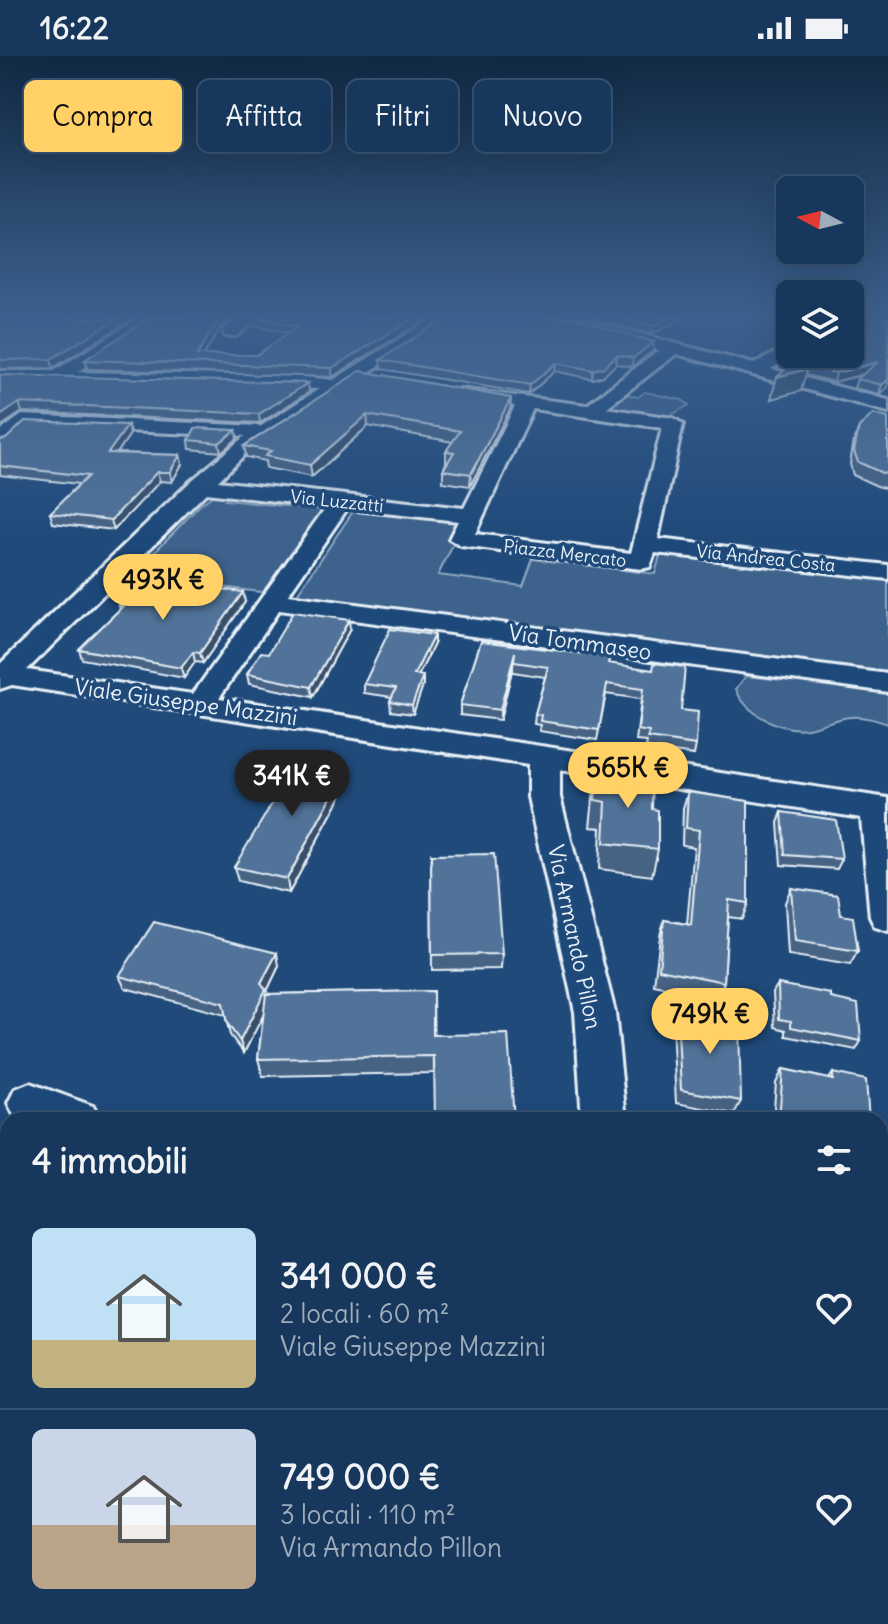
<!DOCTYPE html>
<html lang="it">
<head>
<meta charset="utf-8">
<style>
	body { margin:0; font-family:Delius,sans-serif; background:#203f62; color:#f1f3f6; height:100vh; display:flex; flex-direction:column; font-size:30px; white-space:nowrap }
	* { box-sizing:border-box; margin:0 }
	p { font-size:26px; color:#9eacbb }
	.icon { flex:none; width:44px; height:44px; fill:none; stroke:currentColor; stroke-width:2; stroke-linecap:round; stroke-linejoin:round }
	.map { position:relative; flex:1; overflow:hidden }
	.drawer { position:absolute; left:0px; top:1056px; width:888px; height:512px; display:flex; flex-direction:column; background:#17385c; border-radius:24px 24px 0 0; box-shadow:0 8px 32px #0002,0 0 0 2px #365272 }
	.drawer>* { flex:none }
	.banner { position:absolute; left:24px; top:24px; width:840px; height:72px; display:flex; gap:16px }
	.needle { width:52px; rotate:277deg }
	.fabs { position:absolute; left:776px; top:120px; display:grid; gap:16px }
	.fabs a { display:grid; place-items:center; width:88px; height:88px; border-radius:12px; background:#17385c; box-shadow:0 8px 32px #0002,0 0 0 2px #365272; font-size:40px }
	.price { position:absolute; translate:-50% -68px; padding:0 18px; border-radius:28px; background:#ffd166; color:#111; font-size:26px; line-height:52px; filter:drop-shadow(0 2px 4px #0008) }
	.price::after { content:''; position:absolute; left:50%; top:48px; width:24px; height:18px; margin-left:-12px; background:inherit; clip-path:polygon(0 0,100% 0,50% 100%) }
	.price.on { background:#222; color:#fff }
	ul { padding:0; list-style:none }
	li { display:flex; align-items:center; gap:24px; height:200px; padding:0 32px }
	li+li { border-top:2px solid #365272 }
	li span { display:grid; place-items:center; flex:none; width:224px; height:160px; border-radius:12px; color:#555 }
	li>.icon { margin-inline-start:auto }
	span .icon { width:96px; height:96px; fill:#fffc; stroke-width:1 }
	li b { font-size:34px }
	h2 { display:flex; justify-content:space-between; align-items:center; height:96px; padding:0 32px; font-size:34px }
	.tag { padding:0 28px; border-radius:12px; background:#17385c; box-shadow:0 8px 32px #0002,0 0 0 2px #365272; font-size:28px; line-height:72px }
	.tag.on { background:#ffd166; color:#111 }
	.status { display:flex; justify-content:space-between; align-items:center; height:56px; padding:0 40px; background:#17385c; direction:ltr }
	.status svg { height:22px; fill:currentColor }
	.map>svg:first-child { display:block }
	.green { fill:#3c628c; stroke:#92aac2; stroke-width:2 }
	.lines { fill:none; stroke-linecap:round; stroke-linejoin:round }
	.minor-casing { stroke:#e8f1f8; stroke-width:6 }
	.minor { fill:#1f4a7a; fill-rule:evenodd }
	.wall { fill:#466384; stroke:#e8f1f8; stroke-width:2 }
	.shaded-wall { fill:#39506b; stroke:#e8f1f8; stroke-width:2 }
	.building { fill:#517399; stroke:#e8f1f8; stroke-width:2 }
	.labels { text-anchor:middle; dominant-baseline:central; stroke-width:7; stroke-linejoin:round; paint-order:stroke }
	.far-street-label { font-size:18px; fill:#e8f1f8; stroke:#1f4a7a }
	.street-label { font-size:22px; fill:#e8f1f8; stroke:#1f4a7a }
</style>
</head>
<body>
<div class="status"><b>16:22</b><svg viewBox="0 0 49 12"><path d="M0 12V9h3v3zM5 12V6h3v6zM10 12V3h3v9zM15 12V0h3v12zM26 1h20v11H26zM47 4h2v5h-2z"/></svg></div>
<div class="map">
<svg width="888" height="1568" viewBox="0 0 888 1568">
	<rect width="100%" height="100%" fill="#1f4a7a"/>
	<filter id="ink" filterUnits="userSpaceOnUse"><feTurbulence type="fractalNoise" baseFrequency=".0125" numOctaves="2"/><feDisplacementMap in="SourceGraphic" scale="16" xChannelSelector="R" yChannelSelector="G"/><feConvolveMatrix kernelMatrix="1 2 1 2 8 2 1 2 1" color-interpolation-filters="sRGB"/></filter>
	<g filter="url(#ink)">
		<!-- green -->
		<g class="green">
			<polygon points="645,336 682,344 689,349 668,361 605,354 624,338 638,341"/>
			<polygon points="229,439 225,444 325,454 267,537 132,519 201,448 212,440"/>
			<polygon points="359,453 465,465 438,519 523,530 533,503 655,518 661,496 888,522 888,617 296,540 352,457"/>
			<path d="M 746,620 L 888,635 L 888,668 C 876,664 864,660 851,661 C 837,662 823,669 808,672 C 782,676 745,658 736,633 Z"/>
		</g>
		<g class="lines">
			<defs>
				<g id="minor">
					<path d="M 139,262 L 158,262 L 78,316 L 297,320 L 333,324 L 433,262 L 452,262 L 247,396 L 218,425 L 464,452 L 515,350 L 460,341 L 460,333 L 587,349 L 659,294 L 552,262 L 578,262 L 754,308 L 790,289 L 790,298 L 796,298 L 771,313 L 888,344 L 888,356 L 676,298 L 606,352 L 673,362 L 683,368 L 658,483 L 888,509 L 888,523 L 655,497 L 650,511 L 641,513 L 461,490 L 449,483 L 458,465 L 347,453 L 288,539 L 888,618 L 888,636 L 279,554 L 219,642 L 888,742 L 888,875 L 875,871 L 870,861 L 861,762 L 560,714 L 560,741 L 615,956 L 626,1064 L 582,1064 L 575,956 L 528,741 L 528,709 L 12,629 L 0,633 L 0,608 L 191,425 L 245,380 L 27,371 L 7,390 L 0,392 L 0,375 L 22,359 L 261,370 L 319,333 L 0,325 L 0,315 L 54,315 ZM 533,353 L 662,372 L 631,497 L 475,478 ZM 206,437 L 326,451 L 193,638 L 27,614 Z"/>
					<polygon points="240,262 259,262 236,280 224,280 224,272"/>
					<polygon points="30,1027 93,1050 100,1064 15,1061 8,1047 15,1033"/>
					<polygon points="880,1279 888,1281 888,1333 880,1331"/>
					<polygon points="540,1560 600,1560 599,1568 539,1568"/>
				</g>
			</defs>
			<!-- minor casing -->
			<use href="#minor" class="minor-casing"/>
			<!-- minor -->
			<use href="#minor" class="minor"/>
		</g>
		<!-- wall -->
		<g class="wall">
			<polygon points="0,262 134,262 53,312 0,313"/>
			<polygon points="149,262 233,262 224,266 204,299 257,299 289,277 254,270 252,262 428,262 332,321 88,313 85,304"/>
			<polygon points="587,262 683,262 652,278"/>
			<polygon points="767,262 790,262 790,267"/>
			<polygon points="855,262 888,262 888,331 879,338 854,332 857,323 861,319 834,326 805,319 801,335 771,343 777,321 790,309 801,312 802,309 814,298 850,298 850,266"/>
			<polygon points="653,295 632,311 616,308 603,320 592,323 555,315 529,338 381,313 380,304"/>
			<polygon points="360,315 511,342 510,353 470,430 443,426 443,414 446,407 446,395 453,386 368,370 312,421 266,412 265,405 246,401 244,390"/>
			<polygon points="0,319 309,336 260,367 22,356 0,371"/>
			<polygon points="888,362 888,433 877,430 853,419 850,408 854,384 859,371"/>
			<polygon points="236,374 237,383 221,396 190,393 189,384"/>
			<polygon points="130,378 117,397 180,399 182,408 172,426 160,425 114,474 53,467 50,457 79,428 0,419 0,384"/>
			<polygon points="184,524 185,528 245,546 203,607 195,606 184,622 82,603 79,593 120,553 119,549"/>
			<polygon points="350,573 313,641 249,628 247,618 269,597"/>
			<polygon points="481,585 608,607 681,654 696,689 694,699 646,692 647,686 636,685 641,643 606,638 597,684 539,675 540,669 534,668 535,658 545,621 513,616 513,610 500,664 460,659 460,649"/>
			<polygon points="434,588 418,620 423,629 413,658 391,655 390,645 392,641 364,637 364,628"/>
			<polygon points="348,710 349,725 289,837 238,825 234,811"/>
			<polygon points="597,715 652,753 658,793 652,820 599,813 601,772 590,771 593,742"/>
			<polygon points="688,736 748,847 742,863 728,861 724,926 718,942 654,929 660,880 664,864 687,868 694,791 682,789 683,752"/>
			<polygon points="782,756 842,803 837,813 781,809 778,767"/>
			<polygon points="431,799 502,898 501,913 432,914"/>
			<polygon points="791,832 841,859 858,895 850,909 788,899 785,847"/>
			<polygon points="279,910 267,935 268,938 433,935 434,1017 263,1020 258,1003 263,958 244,997 230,979 225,959 125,932 119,920"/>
			<polygon points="778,928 831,942 861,985 856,994 786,980 786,974 775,971 773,936"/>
			<polygon points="677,956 741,1045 734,1058 676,1047 672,970"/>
			<polygon points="783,1013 829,1023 833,1017 869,1064 773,1064 776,1027"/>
			<polygon points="665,1560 880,1560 888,1568 665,1568"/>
		</g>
		<!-- shaded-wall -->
		<g class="shaded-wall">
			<polygon points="118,262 134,262 53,312 51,303"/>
			<polygon points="220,262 233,262 224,266 199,307 197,299"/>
			<polygon points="414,262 428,262 332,321 332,312"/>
			<polygon points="668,262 683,262 652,278 653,270"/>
			<polygon points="654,286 653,295 632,311 633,302"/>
			<polygon points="617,299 616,308 603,320 592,323 593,314"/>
			<polygon points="878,306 875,315 834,326 836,317"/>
			<polygon points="556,307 555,315 529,338 530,329"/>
			<polygon points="807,313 801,335 771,343 777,321"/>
			<polygon points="888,324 888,331 879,338 882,329"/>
			<polygon points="308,327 309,336 260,367 259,358"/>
			<polygon points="511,342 510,353 470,430 471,418"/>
			<polygon points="19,347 22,356 0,371 0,360"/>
			<polygon points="367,359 368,370 312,421 310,409"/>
			<polygon points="128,369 130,378 111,406 108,397"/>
			<polygon points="236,374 237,383 221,396 219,387"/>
			<polygon points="180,399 182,408 172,426 170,416"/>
			<polygon points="157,416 160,425 114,474 111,464"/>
			<polygon points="243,536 245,546 203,607 200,597"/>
			<polygon points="349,564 350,573 313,641 311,631"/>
			<polygon points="434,579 434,588 414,628 414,619"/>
			<polygon points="193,596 195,606 184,622 181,612"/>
			<polygon points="515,596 513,610 500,664 500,654"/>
			<polygon points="423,620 423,629 413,658 412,649"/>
			<polygon points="348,710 349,725 289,837 287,823"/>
			<polygon points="277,897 279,910 267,935 270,946 244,997 240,985 261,927"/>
		</g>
		<!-- building -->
		<g class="building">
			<polygon points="0,262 118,262 51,303 0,304"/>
			<polygon points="149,262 220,262 197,299 257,299 298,270 253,262 414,262 332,312 85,304"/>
			<polygon points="445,262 575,262 654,286 633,302 617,299 604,311 593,314 556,307 530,329 380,304"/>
			<polygon points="622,262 668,262 653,270"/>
			<polygon points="855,262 888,262 888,324 882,329 857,323 878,306 836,317 802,309 814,298 850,298 850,266"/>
			<polygon points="790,309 807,313 777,321"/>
			<polygon points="360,315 511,342 471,418 443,414 454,396 446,395 460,375 367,359 310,409 265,400 271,395 244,390"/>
			<polygon points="0,319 308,327 259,358 19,347 0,360"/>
			<polygon points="873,358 888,362 888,384 886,385 888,385 888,418 882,417 858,406 854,395 859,371"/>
			<polygon points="25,365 128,369 108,397 180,399 170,416 157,416 111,464 50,457 88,420 0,410 0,384 6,383"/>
			<polygon points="195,372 236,374 219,387 189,384"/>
			<polygon points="144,519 184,524 182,528 243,536 200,597 193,596 181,612 79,593 123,550 119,549"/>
			<polygon points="293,556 349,564 311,631 247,618 261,596 269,597"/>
			<polygon points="390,573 434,579 414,619 423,620 412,649 390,645 396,632 364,628"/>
			<polygon points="481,585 610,601 608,607 653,614 654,607 685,611 681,654 698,656 696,689 648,682 649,676 638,674 643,633 607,628 599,674 540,665 541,659 535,658 548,611 514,606 515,596 500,654 460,649"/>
			<polygon points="300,701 348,710 287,823 234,811"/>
			<polygon points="597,715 653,722 652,753 658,754 658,793 604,787 606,746 595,744"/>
			<polygon points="688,736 748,745 748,847 729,844 724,926 659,913 664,864 691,869 699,774 686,772"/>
			<polygon points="782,756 836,764 842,803 785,799"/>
			<polygon points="494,798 502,898 432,899 431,799"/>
			<polygon points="791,832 838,839 841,859 853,861 858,895 795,885"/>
			<polygon points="154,866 277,897 261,927 266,933 240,985 227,967 223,947 119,920"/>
			<polygon points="778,928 831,938 831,942 858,948 861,985 791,971 791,965 779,963"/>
			<polygon points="433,935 433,979 508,978 514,1064 435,1064 434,1000 258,1003 266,938"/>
			<polygon points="677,956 739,967 741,1045 681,1034"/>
			<polygon points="783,1013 833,1024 833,1017 866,1024 869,1064 779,1064"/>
			<polygon points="880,1425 888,1427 888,1568 674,1568 674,1560 880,1560"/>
		</g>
	</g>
	<!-- sky -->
	<linearGradient id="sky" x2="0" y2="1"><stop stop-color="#112943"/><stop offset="0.54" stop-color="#3c608d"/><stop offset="1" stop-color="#3c608d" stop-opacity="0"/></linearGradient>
	<rect width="888" height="481" fill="url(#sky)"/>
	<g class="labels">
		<!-- far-street labels -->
		<g class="far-street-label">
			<text transform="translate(337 445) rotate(6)">Via Luzzatti</text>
			<text transform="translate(565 497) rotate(7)">Piazza Mercato</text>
			<text transform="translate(766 502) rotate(6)">Via Andrea Costa</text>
		</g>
		<!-- street labels -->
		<g class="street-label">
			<text transform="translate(580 586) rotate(8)">Via Tommaseo</text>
			<text transform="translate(186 646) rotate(8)">Viale Giuseppe Mazzini</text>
			<text transform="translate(575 881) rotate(78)">Via Armando Pillon</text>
		</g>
	</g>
</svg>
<div class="fabs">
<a><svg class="needle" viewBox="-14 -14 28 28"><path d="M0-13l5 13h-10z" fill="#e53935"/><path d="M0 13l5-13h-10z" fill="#9eacbb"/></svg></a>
<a><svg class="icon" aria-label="layers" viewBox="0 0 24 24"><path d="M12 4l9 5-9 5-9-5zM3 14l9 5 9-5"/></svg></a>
</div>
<b class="price" style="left:163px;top:566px">493K €</b>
<b class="price" style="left:628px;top:754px">565K €</b>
<b class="price on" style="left:292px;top:762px">341K €</b>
<b class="price" style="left:710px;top:1000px">749K €</b>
<div class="banner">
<a class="tag on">Compra</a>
<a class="tag">Affitta</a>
<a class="tag">Filtri</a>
<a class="tag">Nuovo</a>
</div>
<section class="drawer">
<h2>4 immobili<svg class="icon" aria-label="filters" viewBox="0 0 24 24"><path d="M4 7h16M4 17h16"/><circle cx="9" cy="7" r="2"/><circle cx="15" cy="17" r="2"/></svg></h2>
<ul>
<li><span style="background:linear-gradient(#bfe0f5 70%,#c2b280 0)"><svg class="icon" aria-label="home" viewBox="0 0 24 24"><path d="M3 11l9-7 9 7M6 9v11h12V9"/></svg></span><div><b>341 000 €</b><p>2 locali · 60 m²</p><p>Viale Giuseppe Mazzini</p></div><svg class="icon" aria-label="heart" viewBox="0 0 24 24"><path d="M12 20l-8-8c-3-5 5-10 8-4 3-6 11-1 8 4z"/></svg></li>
<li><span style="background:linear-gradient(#c9d6e8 60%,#b9a48a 0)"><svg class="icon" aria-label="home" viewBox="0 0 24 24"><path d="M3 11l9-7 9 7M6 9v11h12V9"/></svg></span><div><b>749 000 €</b><p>3 locali · 110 m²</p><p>Via Armando Pillon</p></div><svg class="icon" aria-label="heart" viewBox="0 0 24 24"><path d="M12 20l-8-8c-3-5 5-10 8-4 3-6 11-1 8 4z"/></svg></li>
</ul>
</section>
</div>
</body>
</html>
